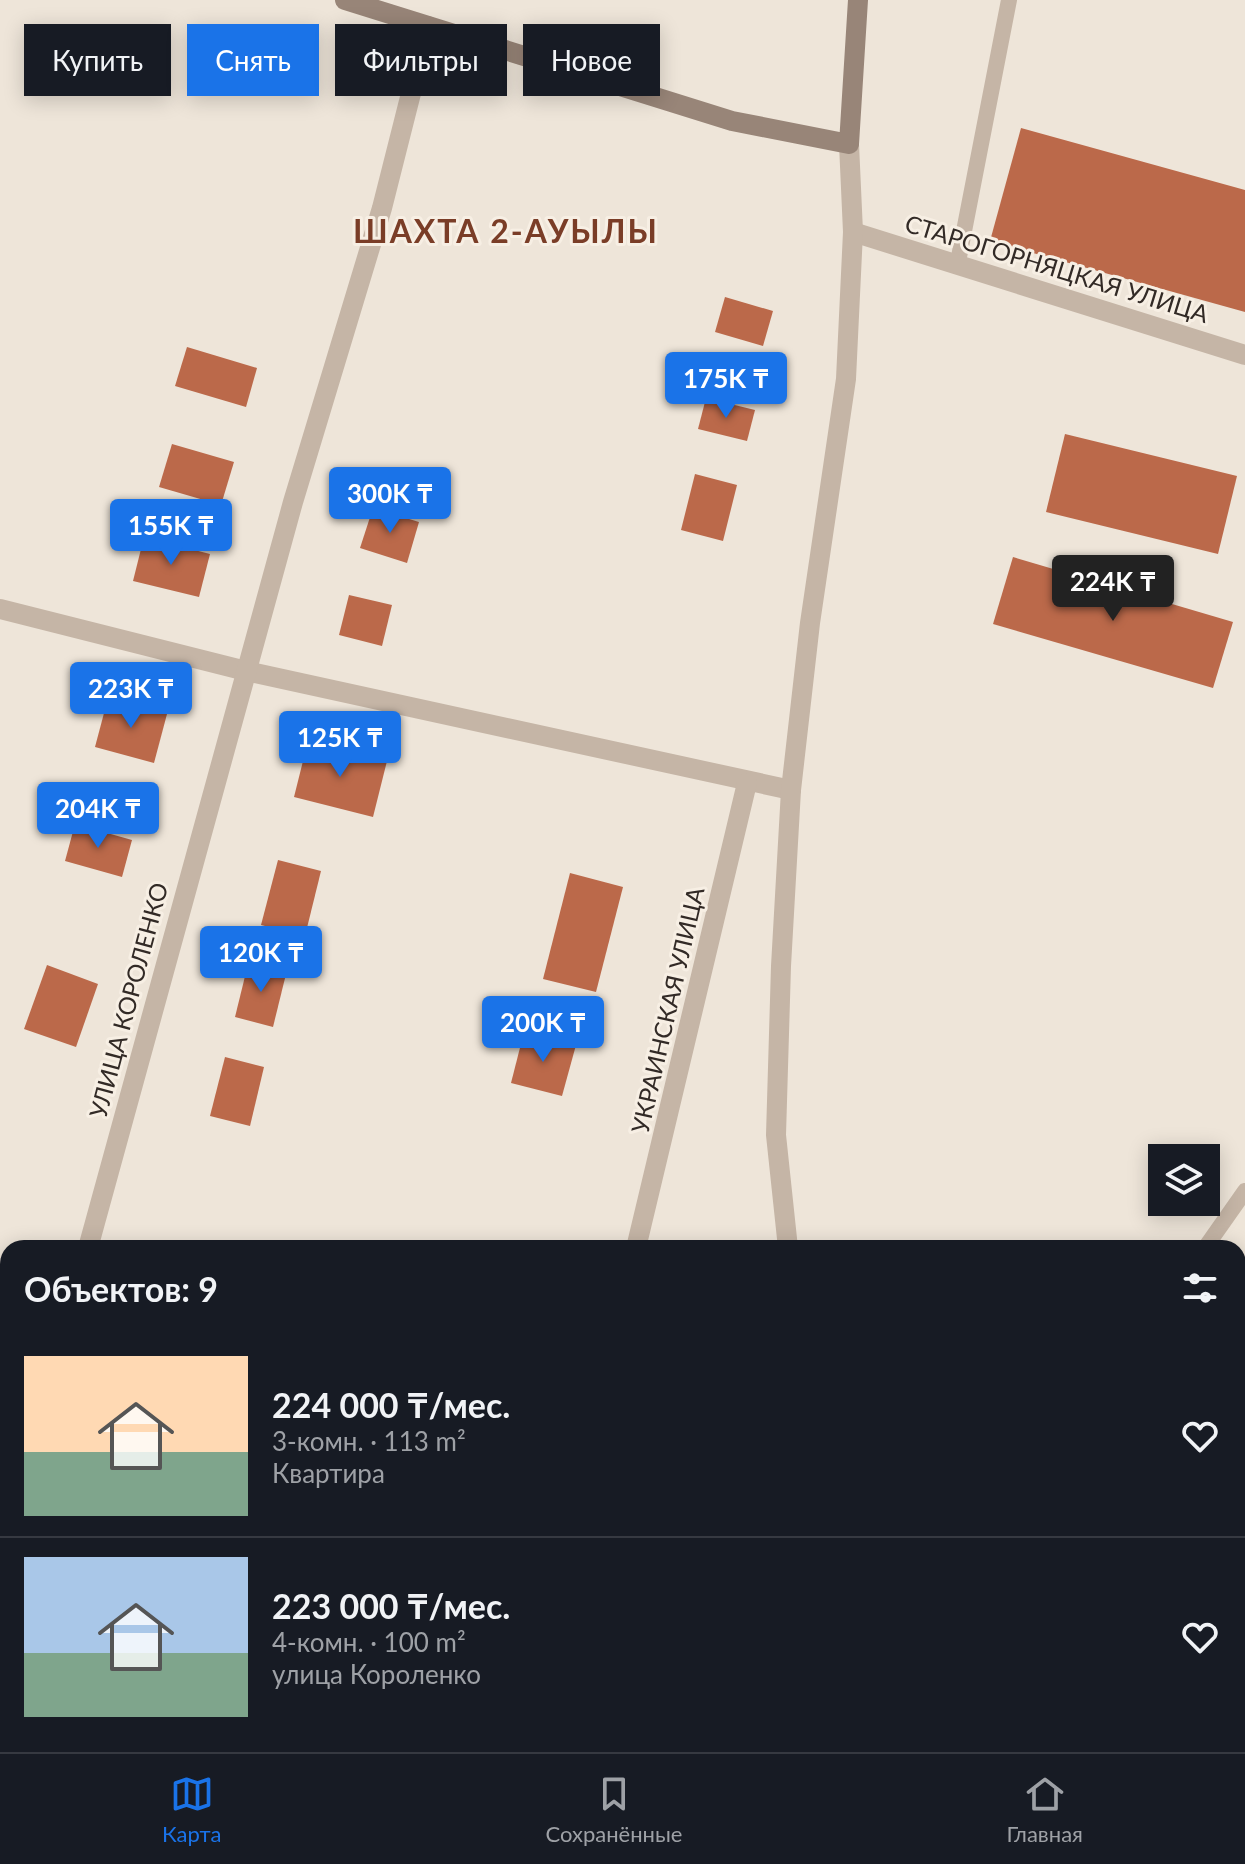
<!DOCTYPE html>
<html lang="ru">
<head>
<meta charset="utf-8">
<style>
	body { margin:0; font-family:Lato,sans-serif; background:#242831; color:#f1f3f6; height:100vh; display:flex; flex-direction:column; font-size:30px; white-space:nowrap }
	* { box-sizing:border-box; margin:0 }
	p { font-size:26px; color:#9ea1a6 }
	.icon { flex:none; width:44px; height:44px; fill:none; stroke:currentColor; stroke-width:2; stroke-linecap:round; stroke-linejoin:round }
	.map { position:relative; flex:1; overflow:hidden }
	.drawer { position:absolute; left:0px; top:1240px; width:1246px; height:512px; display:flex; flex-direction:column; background:#171b24; border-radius:24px 24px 0 0; box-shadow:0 4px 20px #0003 }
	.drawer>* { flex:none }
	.top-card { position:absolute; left:24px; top:24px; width:800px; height:72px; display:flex; gap:16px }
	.controls { position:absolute; left:1148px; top:1144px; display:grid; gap:16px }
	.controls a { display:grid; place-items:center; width:72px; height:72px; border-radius:0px; background:#171b24; box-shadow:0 4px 20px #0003; font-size:40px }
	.price { position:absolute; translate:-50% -68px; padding:0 18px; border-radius:8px; background:#1a73e8; color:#fff; font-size:26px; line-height:52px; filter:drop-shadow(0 2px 4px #0008) }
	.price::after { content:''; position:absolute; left:50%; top:48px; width:24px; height:18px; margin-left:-12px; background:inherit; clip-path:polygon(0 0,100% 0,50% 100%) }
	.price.active { background:#222; color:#fff }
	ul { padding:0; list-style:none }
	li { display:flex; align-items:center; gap:24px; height:200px; padding:0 24px }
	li+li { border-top:2px solid #363941 }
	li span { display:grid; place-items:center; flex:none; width:224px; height:160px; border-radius:0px; color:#555 }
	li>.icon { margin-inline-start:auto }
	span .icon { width:96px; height:96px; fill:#fffc; stroke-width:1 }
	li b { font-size:34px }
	h2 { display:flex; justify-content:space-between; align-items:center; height:96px; padding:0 24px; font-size:34px }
	.pill { padding:0 28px; border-radius:0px; background:#171b24; box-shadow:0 4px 20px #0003; font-size:28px; line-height:72px }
	.pill.active { background:#1a73e8; color:#fff }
	.tabs { display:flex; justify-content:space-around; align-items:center; height:112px; border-top:2px solid #363941; background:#171b24; font-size:22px; color:#9ea1a6 }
	.tabs a { display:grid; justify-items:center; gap:4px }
	.tabs .active { color:#1a73e8 }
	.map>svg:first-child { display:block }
	.building { fill:#bb694a }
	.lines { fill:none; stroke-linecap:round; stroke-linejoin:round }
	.service { stroke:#c5b5a6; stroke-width:16 }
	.minor { stroke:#c5b5a6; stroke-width:20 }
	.tertiary { stroke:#c5b5a6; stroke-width:20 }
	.secondary { stroke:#988578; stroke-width:20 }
	.rail { stroke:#322a26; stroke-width:6; stroke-dasharray:2 6; stroke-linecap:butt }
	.labels { text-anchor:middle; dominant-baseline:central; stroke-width:6; stroke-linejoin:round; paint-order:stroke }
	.street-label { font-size:24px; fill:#322a26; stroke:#f7efe4 }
	.district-label { font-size:32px; font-weight:bold; letter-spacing:2px; fill:#7a3d27; stroke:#f7efe4 }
</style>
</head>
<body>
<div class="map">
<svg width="1245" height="1752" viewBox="0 0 1245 1752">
	<rect width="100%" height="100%" fill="#eee5d9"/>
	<!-- building -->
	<g class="building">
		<polygon points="1021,128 1245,190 1245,312 990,241"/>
		<polygon points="725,297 773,311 763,346 715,332"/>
		<polygon points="187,347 257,368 246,407 175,386"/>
		<polygon points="706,398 755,410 747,441 698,429"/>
		<polygon points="1065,434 1237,476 1218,554 1046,512"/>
		<polygon points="172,444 234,462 221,505 159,487"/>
		<polygon points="695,474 737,485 723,541 681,530"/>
		<polygon points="373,508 419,522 407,563 360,548"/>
		<polygon points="144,537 210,554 199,597 133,581"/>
		<polygon points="1013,557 1233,622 1213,688 993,624"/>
		<polygon points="349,595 392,605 382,646 339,635"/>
		<polygon points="108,698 167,714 154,763 95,747"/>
		<polygon points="308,741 387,761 373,817 294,797"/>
		<polygon points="75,824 132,840 122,877 65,861"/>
		<polygon points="278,860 321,871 305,936 261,925"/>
		<polygon points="570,873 623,887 596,992 543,979"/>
		<polygon points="249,960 287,970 273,1027 235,1017"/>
		<polygon points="47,965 98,984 76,1047 24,1029"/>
		<polygon points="524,1032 576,1045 562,1096 511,1083"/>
		<polygon points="225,1057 264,1067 250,1126 210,1116"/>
	</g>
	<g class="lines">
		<!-- service -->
		<g class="service">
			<polyline points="958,262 1009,0"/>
			<polyline points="1205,1248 1245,1191"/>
		</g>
		<!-- minor -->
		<g class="minor">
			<polyline points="853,232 1245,355"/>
			<polyline points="0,609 246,671 791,790"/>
			<polyline points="88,1248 293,502 382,208 428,26"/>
			<polyline points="636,1248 747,783"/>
			<polyline points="0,1291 8,1295"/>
		</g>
		<!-- tertiary -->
		<g class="tertiary">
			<polyline points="788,1248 776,1135 781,966 791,790 810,623 846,379 853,232 849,144"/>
			<polyline points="1118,1744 1124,1752"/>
		</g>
		<!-- secondary -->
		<polyline class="secondary" points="345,0 732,121 849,144 858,0"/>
		<!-- rail -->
		<g class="rail">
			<polyline points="0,1342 8,1346"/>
			<polyline points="0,1654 8,1656"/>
			<polyline points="437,1744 476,1752"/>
			<polyline points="847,1744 864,1752"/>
		</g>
	</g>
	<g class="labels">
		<!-- street labels -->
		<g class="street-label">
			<text transform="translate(1057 268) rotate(17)">СТАРОГОРНЯЦКАЯ УЛИЦА</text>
			<text transform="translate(128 1000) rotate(-75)">УЛИЦА КОРОЛЕНКО</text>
			<text transform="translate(667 1010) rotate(-77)">УКРАИНСКАЯ УЛИЦА</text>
		</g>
		<!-- district labels -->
		<g class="district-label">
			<text x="506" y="230">ШАХТА 2-АУЫЛЫ</text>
		</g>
	</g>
</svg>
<div class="controls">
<a><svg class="icon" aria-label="layers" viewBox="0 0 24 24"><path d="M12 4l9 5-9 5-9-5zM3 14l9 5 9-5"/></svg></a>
</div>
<b class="price" style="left:726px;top:420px">175K ₸</b>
<b class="price" style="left:390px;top:535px">300K ₸</b>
<b class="price" style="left:171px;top:567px">155K ₸</b>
<b class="price active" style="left:1113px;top:623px">224K ₸</b>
<b class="price" style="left:131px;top:730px">223K ₸</b>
<b class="price" style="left:340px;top:779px">125K ₸</b>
<b class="price" style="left:98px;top:850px">204K ₸</b>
<b class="price" style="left:261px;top:994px">120K ₸</b>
<b class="price" style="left:543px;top:1064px">200K ₸</b>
<div class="top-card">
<a class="pill">Купить</a>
<a class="pill active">Снять</a>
<a class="pill">Фильтры</a>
<a class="pill">Новое</a>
</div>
<section class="drawer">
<h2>Объектов: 9<svg class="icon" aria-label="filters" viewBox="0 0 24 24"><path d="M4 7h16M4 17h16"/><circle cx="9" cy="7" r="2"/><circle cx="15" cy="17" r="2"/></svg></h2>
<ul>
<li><span style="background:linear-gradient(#ffd9b3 60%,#7fa58c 0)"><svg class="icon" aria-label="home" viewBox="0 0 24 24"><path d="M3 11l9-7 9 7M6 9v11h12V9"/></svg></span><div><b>224 000 ₸/мес.</b><p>3-комн. · 113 m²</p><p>Квартира</p></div><svg class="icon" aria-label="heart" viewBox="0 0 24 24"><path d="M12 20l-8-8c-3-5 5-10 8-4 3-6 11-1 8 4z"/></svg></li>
<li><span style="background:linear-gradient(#a9c7e8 60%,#7fa58c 0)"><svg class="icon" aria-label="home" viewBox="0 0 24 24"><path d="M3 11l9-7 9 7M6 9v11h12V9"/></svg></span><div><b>223 000 ₸/мес.</b><p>4-комн. · 100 m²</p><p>улица Короленко</p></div><svg class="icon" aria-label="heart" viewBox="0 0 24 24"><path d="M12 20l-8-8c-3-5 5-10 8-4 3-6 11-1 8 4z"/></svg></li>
</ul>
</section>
</div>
<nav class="tabs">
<a class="active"><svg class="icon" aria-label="map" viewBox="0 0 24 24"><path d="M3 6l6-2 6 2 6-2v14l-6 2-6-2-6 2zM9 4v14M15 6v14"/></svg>Карта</a>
<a><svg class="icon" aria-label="saved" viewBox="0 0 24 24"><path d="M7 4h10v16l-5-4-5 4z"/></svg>Сохранённые</a>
<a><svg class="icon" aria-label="home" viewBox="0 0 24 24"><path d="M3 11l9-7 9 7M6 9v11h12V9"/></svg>Главная</a>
</nav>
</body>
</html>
